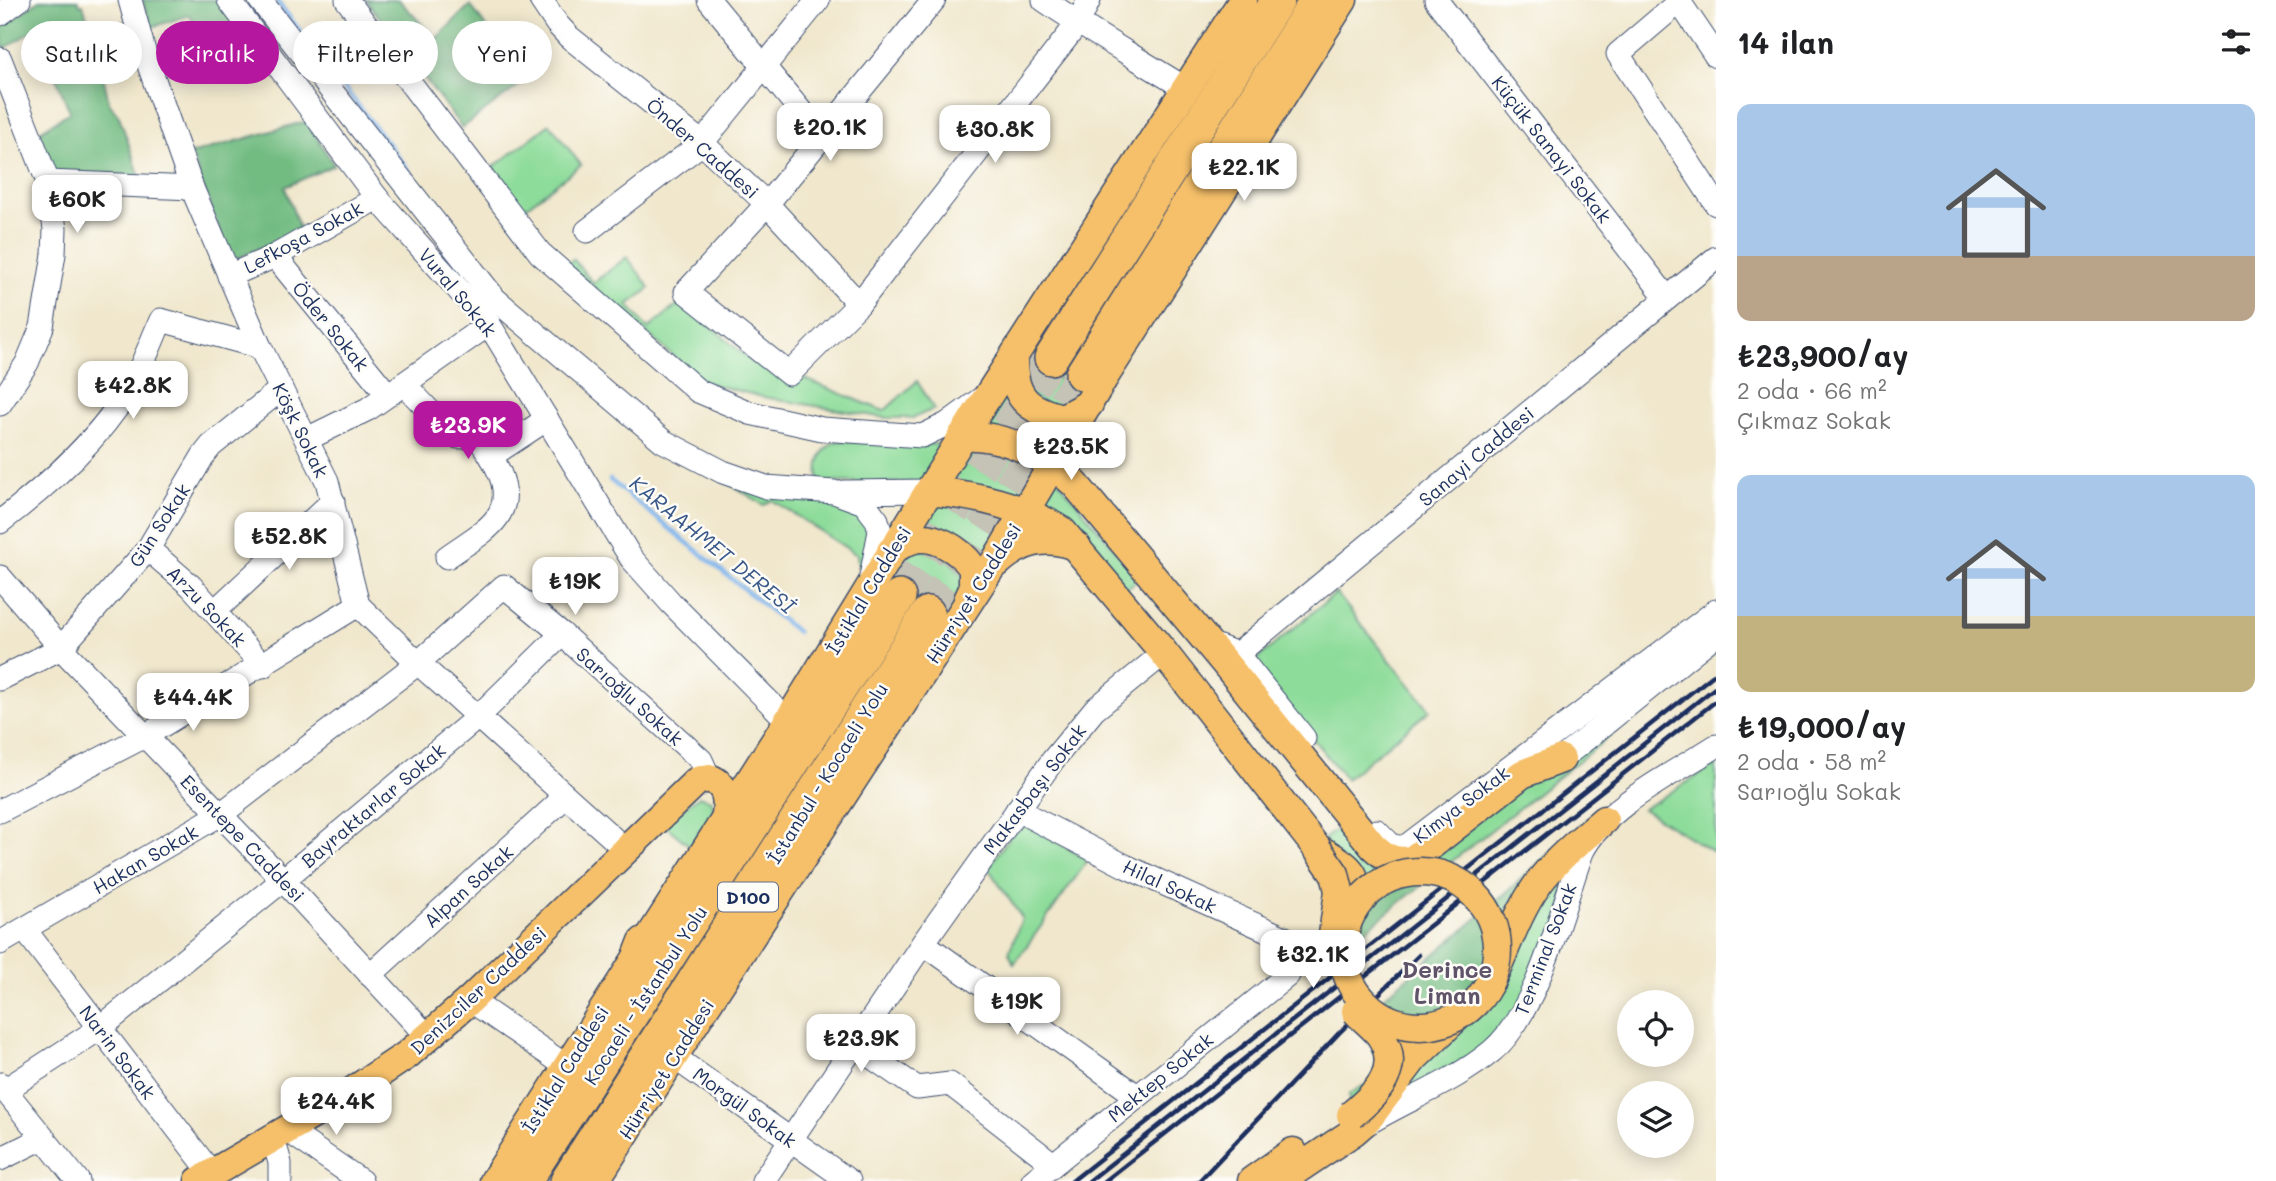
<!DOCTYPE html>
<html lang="tr">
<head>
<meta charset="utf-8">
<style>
	body { margin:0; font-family:Mali,sans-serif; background:#f6f6f6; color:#202124; height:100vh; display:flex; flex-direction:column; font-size:26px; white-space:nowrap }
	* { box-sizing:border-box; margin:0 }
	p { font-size:23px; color:#757577 }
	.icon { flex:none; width:38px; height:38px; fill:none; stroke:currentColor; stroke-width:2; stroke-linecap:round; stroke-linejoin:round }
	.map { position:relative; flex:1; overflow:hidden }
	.side { display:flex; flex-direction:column; background:#fff; width:560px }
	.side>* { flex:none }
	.banner { position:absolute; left:21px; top:21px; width:665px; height:63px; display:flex; gap:14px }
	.controls { position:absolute; left:1617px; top:990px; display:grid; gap:14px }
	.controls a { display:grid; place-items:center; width:77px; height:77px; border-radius:50%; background:#fff; box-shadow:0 4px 18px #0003; font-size:35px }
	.price { position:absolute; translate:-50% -60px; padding:0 16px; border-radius:14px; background:#fff; color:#222; font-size:23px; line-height:46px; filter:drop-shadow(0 2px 4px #0008) }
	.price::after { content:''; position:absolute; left:50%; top:42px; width:21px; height:16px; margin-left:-10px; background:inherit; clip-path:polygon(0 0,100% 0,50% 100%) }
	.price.on { background:#b5179e; color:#fff }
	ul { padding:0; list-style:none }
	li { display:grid; align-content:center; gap:14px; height:371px; padding:0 21px }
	li span { display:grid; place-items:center; height:217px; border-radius:14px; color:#555 }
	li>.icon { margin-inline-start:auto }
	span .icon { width:126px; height:126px; fill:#fffc; stroke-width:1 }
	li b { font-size:30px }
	h2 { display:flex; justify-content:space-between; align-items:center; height:84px; padding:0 21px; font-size:30px }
	.tag { padding:0 24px; border-radius:32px; background:#fff; box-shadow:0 4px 18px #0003; font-size:24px; line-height:63px }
	.tag.on { background:#b5179e; color:#fff }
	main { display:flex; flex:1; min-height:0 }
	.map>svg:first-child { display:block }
	.green { fill:#8ddc9a; stroke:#54867c; stroke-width:2 }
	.forest { fill:#72bc82; stroke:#467670; stroke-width:2 }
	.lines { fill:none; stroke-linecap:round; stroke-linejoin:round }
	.stream { stroke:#7db4ec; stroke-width:4.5 }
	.highway-tunnel { stroke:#c5c2b6; stroke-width:33; stroke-dasharray:33 17; stroke-linecap:butt }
	.minor-casing { stroke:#3b4b6e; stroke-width:25 }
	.major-casing { stroke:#3b4b6e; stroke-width:31 }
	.highway-casing { stroke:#3b4b6e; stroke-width:36 }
	.minor { stroke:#fff; stroke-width:23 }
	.major { stroke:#f6c06b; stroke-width:28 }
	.highway { stroke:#f6c06b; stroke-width:33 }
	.rail { stroke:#1b2f5e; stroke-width:4.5 }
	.major-bridge-casing { stroke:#3b4b6e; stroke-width:31; stroke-linecap:butt }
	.major-bridge { stroke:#f6c06b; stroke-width:28 }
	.labels { text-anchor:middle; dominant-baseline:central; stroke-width:5; stroke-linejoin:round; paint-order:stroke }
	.shield { fill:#fdfcf7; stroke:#5f6c8c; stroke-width:2 }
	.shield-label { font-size:18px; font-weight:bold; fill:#1b2f5e }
	.street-label { font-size:19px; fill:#1b2f5e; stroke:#fdfcf7 }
	.water-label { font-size:21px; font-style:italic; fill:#385789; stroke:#fdfcf7 }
	.quarter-label { font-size:23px; font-weight:bold; fill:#60546b; stroke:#fdfcf7 }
</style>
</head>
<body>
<main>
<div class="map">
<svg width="1716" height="1181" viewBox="0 0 1716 1181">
	<rect width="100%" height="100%" fill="#fdfcf7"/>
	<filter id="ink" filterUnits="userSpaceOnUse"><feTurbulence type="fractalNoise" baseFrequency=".0143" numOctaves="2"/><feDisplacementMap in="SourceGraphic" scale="14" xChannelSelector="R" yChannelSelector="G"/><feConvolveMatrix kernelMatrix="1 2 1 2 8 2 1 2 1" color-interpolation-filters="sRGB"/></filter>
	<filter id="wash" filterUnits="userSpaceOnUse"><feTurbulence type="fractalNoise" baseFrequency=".00686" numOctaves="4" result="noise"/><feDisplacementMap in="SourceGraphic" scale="28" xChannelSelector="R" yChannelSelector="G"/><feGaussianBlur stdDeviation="1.57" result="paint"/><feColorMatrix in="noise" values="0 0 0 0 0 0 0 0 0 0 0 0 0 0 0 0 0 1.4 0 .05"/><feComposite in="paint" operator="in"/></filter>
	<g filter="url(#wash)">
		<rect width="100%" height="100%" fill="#f0e7cc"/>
		<!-- green -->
		<g class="green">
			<polygon points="550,124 581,165 523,209 492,168"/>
			<polygon points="627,257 650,288 628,305 648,329 682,301 750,360 791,384 800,377 884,411 917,381 934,409 913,418 886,418 763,397 703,382 567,264 573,259 593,283"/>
			<polygon points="1026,361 1083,392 1061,411 1029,397"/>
			<polygon points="1006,379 1073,419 1051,457 972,431"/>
			<path d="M 837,441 L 948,445 L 926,483 L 823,482 L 819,479 C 817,463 821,448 837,441 Z"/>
			<polygon points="987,443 1036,471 1025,496 954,488 946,469 959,455"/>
			<polygon points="1052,473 1139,579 1126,589 1030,507"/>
			<polygon points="717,476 832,496 870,518 867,571 858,566 857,555 772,500 764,505"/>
			<polygon points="932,495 1016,516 980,575 907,536"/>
			<polygon points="918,549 946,555 965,580 951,610 895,575 905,558"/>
			<polygon points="1336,593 1430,710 1346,779 1251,664"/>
			<polygon points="1716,640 1716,652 1437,873 1426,872 1362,898 1324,839 1340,827 1400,864"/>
			<polygon points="1716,765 1716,854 1643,809"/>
			<polygon points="699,796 711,800 715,812 690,846 663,824"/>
			<polygon points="1604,820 1515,1025 1353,1132 1349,1094 1370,1082 1381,1073 1377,1039 1508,944"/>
			<polygon points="1021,821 1088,860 1014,964 1009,953 1022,918 988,868"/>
		</g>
		<!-- forest -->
		<g class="forest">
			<path d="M 39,0 L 78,0 L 79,4 L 83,4 L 91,32 L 127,21 L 137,63 L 103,75 L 109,103 L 119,116 L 141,180 L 52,175 L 37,133 L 70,112 C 58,84 49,56 32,31 L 4,49 L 0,29 Z"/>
			<polygon points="142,0 217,0 247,42 178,66 173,53 201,43 190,15 152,27"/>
			<polygon points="366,0 399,0 436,39 470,5 526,80 462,128"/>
			<polygon points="307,121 334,165 285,187 300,231 231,261 191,154"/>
			<path d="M 1599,808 C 1584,827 1568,844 1555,864 C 1512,929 1478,1078 1371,1008 L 1487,910 Z"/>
			<path d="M 1412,872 L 1437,873 L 1343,948 C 1346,908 1372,880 1412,872 Z"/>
		</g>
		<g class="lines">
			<!-- stream -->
			<g class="stream">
				<polyline points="276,0 409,171"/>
				<polyline points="610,480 797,632"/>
			</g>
		</g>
	</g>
	<g filter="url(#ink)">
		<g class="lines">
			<!-- highway-tunnel -->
			<g class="highway-tunnel">
				<polyline points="899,597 1051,358"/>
				<polyline points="928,613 1082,374"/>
			</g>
			<defs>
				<g id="minor">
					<polyline points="130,0 144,51 192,188 260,347 327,481 358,605 418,663 626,850"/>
					<polyline points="229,0 377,198 489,324 631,558 671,603 788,721"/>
					<polyline points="260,0 495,299 663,441 723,472 766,487 834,492 864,503 877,520 880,531 871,577"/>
					<polyline points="347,0 540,253 698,391 750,413 822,429 922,436 947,424 981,399"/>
					<polyline points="541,0 557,24 569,37 702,143 767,204 859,304"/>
					<polyline points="709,0 823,138"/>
					<polyline points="934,0 767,204 686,292 789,374 859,304 1078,23 1089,0"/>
					<path d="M 1044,0 C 1090,32 1139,59 1186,89"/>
					<polyline points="1436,0 1667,298"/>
					<polyline points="1678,0 1716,56"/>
					<polyline points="1679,2 1618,54 1716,204"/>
					<polyline points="0,14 19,0"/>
					<polyline points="0,59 48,182 55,229 54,254 42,327 27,363 0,404"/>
					<polyline points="48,182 192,188"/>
					<polyline points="587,231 702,143 818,0"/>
					<polyline points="275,256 388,395"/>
					<polyline points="229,276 275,256 377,198"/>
					<path d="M 404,384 L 451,434 L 458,437 L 476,436 C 487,448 494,460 500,474 C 518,519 478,534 447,557"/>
					<polyline points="307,439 368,409 489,324"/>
					<polyline points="491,456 547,419"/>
					<polyline points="844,492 929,491"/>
					<path d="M 0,522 C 50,484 108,431 137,375 C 146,357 153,338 161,320 L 260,347"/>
					<polyline points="148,549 191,586 263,666"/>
					<polyline points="0,577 61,648 283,880 428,1037"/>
					<polyline points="215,611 333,501"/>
					<polyline points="1209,643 1237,654 1304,738"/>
					<polyline points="1237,654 1716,258"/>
					<polyline points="0,679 61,648 148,549 203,456 211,446 281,389"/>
					<polyline points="1561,759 1716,634"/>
					<polyline points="1017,810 1125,866 1289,940 1296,953 1288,975 1033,1181"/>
					<polyline points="0,811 145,736 358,605"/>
					<polyline points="1377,831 1390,844 1399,848 1408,845 1716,611"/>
					<polyline points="25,930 212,1174"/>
					<polyline points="0,943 221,814 418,663 504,586 562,634 701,760 709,778"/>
					<polyline points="923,943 1137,1096"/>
					<polyline points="370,975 565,797"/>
					<polyline points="470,1000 566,1066"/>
					<polyline points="854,1045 917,1088 950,1084 1053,1164"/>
					<polyline points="674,1057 849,1181"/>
					<polyline points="0,1084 78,1181"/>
					<polyline points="5,1090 99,1029 283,880 478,717 562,634"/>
					<path d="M 1368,1123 C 1408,1099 1456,1081 1492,1051 C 1537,1014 1562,907 1582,852 C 1605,806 1673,774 1716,746"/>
					<polyline points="287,1130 361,1181"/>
					<polyline points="273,1138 280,1163 280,1181"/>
					<polyline points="0,1159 43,1138"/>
					<polyline points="763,1181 923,943 1053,760 1094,710 1164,653"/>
				</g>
				<g id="major">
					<path d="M 1013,359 C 1013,397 1027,410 1063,418 L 1089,404"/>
					<path d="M 962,436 C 1006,434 1045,456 1075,484 L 1224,662 L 1373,846 C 1386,858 1394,863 1412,860 L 1522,774 L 1561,759"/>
					<path d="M 929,491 C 976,495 1021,505 1062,531 L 1164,653 L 1316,847 C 1346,866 1363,869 1354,910"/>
					<path d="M 891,551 C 898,547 904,542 911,540 C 933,532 960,550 973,568 L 973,589 L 968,600"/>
					<path d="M 997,563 C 1021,541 1047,534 1077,547"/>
					<path d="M 1491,981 C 1506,949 1517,913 1538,884 C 1556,859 1581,840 1604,820"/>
					<path d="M 1387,1019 C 1403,1037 1401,1043 1390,1064"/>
					<path d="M 199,1181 L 350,1093 L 407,1055 L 470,1000 L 697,781 L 709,778 C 727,785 728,799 726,816"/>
					<polyline points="494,1181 788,721 975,416 1243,0"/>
					<polyline points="595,1181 698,1018 996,560 1103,379 1343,0"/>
					<polyline points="1252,1181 1293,1152"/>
					<polyline points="1280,1181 1353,1132 1368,1119 1414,1058 1457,1017"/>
				</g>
				<g id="highway">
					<polyline points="1051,358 1278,0"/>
					<polyline points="1082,374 1317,0"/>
					<polyline points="621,1005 645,943"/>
					<polyline points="525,1181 899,597"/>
					<polyline points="567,1181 928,613"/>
				</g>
			</defs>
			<!-- minor casing -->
			<use href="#minor" class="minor-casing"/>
			<!-- major casing -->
			<use href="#major" class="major-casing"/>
			<!-- highway casing -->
			<use href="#highway" class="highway-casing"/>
			<!-- minor -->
			<use href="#minor" class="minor"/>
			<!-- major -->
			<use href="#major" class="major"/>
			<!-- highway -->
			<use href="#highway" class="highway"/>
			<!-- rail -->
			<g class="rail">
				<polyline points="1072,1181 1716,673"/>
				<polyline points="1089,1181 1716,687"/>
				<polyline points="1105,1181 1716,701"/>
				<polyline points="1199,1181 1339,1033 1419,955"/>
			</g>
			<defs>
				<g id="major-bridge">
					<polyline points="1316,847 1335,874 1339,891 1333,935"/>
					<circle cx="1420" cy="949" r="77"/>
					<path d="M 1351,1115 C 1377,1094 1403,1068 1380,1035 C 1373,1026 1363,1019 1356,1011"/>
				</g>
			</defs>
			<!-- major-bridge casing -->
			<use href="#major-bridge" class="major-bridge-casing"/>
			<!-- major-bridge -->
			<use href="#major-bridge" class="major-bridge"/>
		</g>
	</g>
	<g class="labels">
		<!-- shield labels -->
		<rect class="shield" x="718" y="882.5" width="60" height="29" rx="5"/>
		<g class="shield-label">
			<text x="748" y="897">D100</text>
		</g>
		<!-- street labels -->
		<g class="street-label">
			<text transform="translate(703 148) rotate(41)">Önder Caddesi</text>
			<text transform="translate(1552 149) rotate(52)">Küçük Sanayi Sokak</text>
			<text transform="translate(303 237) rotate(-28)">Lefkoşa Sokak</text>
			<text transform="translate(458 292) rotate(50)">Vural Sokak</text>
			<text transform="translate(331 326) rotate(51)">Öder Sokak</text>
			<text transform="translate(301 430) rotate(64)">Köşk Sokak</text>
			<text transform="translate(1476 456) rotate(-40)">Sanayi Caddesi</text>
			<text transform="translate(159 525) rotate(-57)">Gün Sokak</text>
			<text transform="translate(868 590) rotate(-59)">İstiklal Caddesi</text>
			<text transform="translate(973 593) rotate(-58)">Hürriyet Caddesi</text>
			<text transform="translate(207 606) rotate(46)">Arzu Sokak</text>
			<text transform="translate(630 696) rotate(42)">Sarıoğlu Sokak</text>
			<text transform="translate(827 773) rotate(-58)">İstanbul - Kocaeli Yolu</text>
			<text transform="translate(1034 789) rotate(-53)">Makasbaşı Sokak</text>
			<text transform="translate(1461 804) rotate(-37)">Kimya Sokak</text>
			<text transform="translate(373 805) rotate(-40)">Bayraktarlar Sokak</text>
			<text transform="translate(243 838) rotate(46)">Esentepe Caddesi</text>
			<text transform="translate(145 859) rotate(-30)">Hakan Sokak</text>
			<text transform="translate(468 886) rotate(-42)">Alpan Sokak</text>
			<text transform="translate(1170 886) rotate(25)">Hilal Sokak</text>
			<text transform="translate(1545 949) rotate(-69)">Terminal Sokak</text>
			<text transform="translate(478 990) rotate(-43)">Denizciler Caddesi</text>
			<text transform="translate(645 995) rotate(-57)">Kocaeli - İstanbul Yolu</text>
			<text transform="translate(118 1052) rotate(53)">Narin Sokak</text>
			<text transform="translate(565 1069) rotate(-58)">İstiklal Caddesi</text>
			<text transform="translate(666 1069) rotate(-58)">Hürriyet Caddesi</text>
			<text transform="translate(1160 1077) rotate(-39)">Mektep Sokak</text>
			<text transform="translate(745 1107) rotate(36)">Morgül Sokak</text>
		</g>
		<!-- water labels -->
		<g class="water-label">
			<text transform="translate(713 544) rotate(39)">KARAAHMET DERESİ</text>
		</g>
		<!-- quarter labels -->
		<g class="quarter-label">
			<text x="1447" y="969">Derince<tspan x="1447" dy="26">Liman</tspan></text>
		</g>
	</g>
</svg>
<div class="controls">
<a><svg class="icon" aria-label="locate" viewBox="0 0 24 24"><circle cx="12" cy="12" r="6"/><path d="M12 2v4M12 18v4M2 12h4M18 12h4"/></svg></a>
<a><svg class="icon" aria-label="layers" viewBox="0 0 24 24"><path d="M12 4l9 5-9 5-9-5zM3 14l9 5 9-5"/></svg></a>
</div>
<b class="price" style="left:830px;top:163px">₺20.1K</b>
<b class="price" style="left:995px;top:165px">₺30.8K</b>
<b class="price" style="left:1244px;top:203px">₺22.1K</b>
<b class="price" style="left:77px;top:235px">₺60K</b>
<b class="price" style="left:133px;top:421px">₺42.8K</b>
<b class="price on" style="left:468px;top:461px">₺23.9K</b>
<b class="price" style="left:1071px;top:482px">₺23.5K</b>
<b class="price" style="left:289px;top:572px">₺52.8K</b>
<b class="price" style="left:575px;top:617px">₺19K</b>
<b class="price" style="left:193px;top:733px">₺44.4K</b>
<b class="price" style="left:1313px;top:990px">₺32.1K</b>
<b class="price" style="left:1017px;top:1037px">₺19K</b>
<b class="price" style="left:861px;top:1074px">₺23.9K</b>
<b class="price" style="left:336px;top:1137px">₺24.4K</b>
<div class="banner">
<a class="tag">Satılık</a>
<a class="tag on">Kiralık</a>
<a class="tag">Filtreler</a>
<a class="tag">Yeni</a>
</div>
</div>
<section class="side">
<h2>14 ilan<svg class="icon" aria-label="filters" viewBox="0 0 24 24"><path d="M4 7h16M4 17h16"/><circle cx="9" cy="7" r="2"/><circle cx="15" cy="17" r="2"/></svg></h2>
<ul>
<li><span style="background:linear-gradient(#a9c7e8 70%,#b9a48a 0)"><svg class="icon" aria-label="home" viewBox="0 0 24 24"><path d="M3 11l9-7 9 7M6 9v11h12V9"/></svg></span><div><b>₺23,900/ay</b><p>2 oda · 66 m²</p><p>Çıkmaz Sokak</p></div></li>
<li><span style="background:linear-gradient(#a9c7e8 65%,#c2b280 0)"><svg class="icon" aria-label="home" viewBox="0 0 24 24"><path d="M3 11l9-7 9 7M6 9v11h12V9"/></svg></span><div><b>₺19,000/ay</b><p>2 oda · 58 m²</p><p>Sarıoğlu Sokak</p></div></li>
</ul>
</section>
</main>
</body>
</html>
